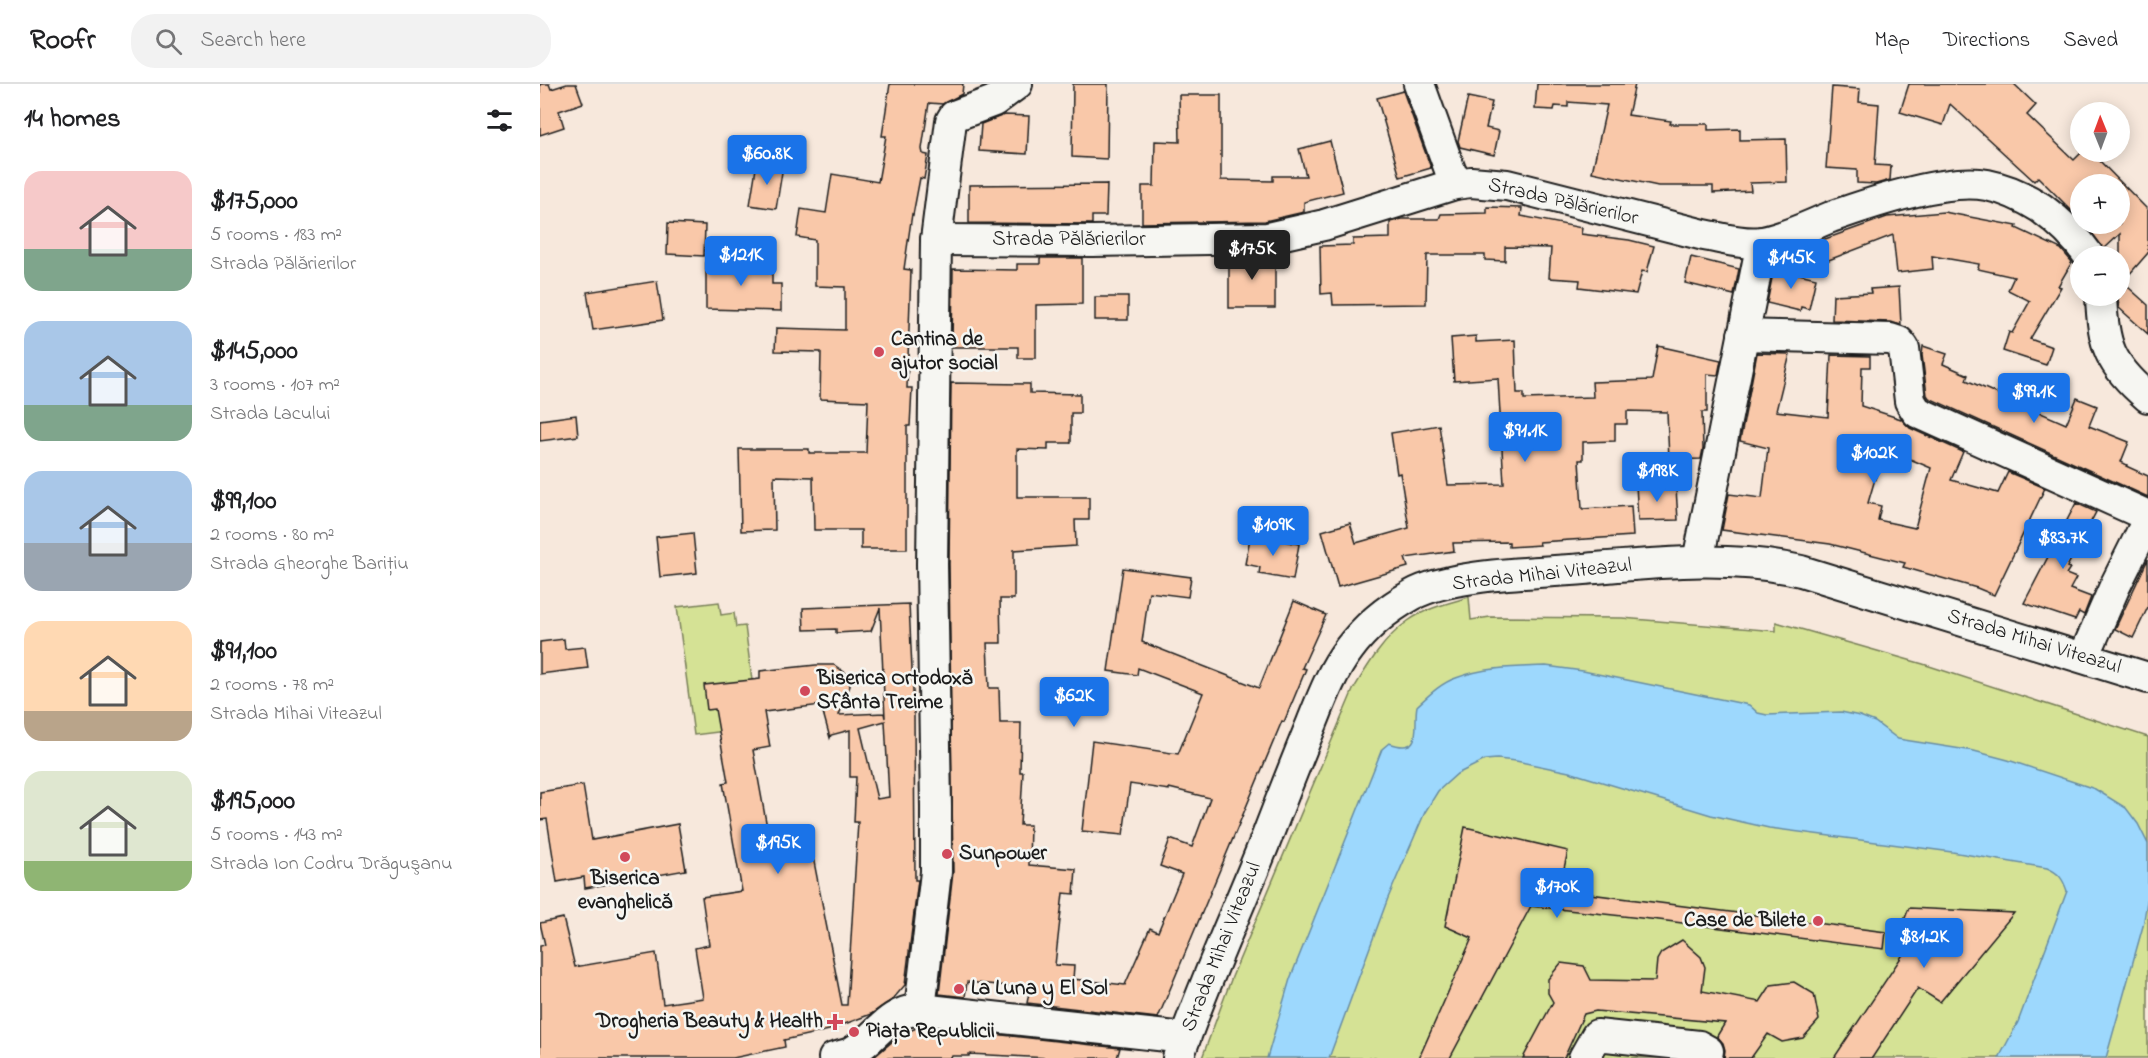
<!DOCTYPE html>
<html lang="en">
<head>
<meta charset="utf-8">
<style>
	body { margin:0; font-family:"Indie Flower",sans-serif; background:#f2f2f2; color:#202124; height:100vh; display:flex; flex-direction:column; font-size:22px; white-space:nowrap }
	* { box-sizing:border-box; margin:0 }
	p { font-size:20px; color:#757577 }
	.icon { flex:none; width:33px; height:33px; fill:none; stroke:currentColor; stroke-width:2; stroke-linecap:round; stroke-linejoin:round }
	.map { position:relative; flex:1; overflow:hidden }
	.details { display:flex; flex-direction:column; background:#fff; width:540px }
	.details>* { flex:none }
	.needle { width:39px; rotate:359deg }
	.fabs { position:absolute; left:1530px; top:18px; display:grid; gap:12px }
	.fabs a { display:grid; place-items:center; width:60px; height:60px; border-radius:50%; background:#fff; box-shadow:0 3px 15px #0003; font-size:30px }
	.price { position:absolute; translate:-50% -51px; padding:0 14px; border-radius:6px; background:#1a73e8; color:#fff; font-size:20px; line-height:39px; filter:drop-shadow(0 2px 3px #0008) }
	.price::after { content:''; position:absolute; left:50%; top:36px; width:18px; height:14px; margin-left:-9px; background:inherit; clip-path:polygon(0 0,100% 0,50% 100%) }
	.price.on { background:#222; color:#fff }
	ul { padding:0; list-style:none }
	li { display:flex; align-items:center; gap:18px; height:150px; padding:0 24px }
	li span { display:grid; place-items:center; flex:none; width:168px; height:120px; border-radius:18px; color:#555 }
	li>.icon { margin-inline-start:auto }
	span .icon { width:72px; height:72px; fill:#fffc; stroke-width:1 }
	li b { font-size:26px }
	h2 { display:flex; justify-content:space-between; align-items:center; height:72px; padding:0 24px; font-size:26px }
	header { display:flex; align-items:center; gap:36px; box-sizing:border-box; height:84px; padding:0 30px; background:#fff; border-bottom:2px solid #e0e0e0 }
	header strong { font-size:28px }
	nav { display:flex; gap:33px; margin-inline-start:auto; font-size:21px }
	.search { width:420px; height:54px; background:#f2f2f2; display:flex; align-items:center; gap:15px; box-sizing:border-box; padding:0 21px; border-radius:24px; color:#757577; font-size:22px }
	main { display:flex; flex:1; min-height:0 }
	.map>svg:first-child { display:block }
	.green { fill:#d5e295; stroke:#787f58; stroke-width:1.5 }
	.water { fill:#9dd8fd; stroke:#698da3; stroke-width:1.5 }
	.building { fill:#f9c8a9; stroke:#1c1c1c; stroke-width:1.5; fill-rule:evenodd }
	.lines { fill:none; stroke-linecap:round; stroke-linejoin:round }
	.minor-casing { stroke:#1c1c1c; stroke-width:34 }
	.minor { stroke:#f6f6f2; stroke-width:30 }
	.poi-dot { fill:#d1495b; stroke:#f6f6f2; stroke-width:2 }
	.labels { text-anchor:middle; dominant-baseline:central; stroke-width:5; stroke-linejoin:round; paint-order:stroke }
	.street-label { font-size:21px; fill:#1c1c1c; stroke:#f6f6f2 }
	.poi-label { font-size:21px; font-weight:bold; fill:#1c1c1c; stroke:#f6f6f2; text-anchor:start }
</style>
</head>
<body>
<header>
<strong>Roofr</strong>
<div class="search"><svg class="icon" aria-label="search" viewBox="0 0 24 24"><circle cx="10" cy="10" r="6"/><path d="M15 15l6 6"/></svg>Search here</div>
<nav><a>Map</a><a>Directions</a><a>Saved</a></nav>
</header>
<main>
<section class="details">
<h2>14 homes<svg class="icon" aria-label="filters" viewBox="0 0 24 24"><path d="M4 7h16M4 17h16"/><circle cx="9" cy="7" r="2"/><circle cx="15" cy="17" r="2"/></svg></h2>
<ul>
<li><span style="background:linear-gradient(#f6c9c9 65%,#7fa58c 0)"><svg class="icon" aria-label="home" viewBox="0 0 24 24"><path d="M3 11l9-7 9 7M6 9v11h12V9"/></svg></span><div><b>$175,000</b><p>5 rooms · 183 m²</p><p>Strada Pălărierilor</p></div></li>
<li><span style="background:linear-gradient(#a9c7e8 70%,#7fa58c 0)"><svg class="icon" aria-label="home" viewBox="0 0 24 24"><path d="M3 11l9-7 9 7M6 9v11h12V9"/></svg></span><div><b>$145,000</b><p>3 rooms · 107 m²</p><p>Strada Lacului</p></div></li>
<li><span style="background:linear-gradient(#a9c7e8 60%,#9aa5b1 0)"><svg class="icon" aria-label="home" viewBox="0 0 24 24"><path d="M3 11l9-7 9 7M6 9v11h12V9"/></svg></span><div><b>$99,100</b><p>2 rooms · 80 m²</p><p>Strada Gheorghe Barițiu</p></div></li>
<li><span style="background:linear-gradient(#ffd9b3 75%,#b9a48a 0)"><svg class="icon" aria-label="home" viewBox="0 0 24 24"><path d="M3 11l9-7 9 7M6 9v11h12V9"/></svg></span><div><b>$91,100</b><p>2 rooms · 78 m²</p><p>Strada Mihai Viteazul</p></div></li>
<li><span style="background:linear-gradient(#dfe7d0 75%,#8fb573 0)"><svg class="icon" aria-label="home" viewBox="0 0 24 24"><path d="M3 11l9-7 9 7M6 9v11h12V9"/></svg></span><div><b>$195,000</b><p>5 rooms · 143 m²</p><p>Strada Ion Codru Drăguşanu</p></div></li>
</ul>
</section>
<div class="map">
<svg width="1608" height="974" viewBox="0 0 1608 974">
	<rect width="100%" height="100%" fill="#f7e8dc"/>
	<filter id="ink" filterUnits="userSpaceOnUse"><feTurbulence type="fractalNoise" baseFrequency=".0167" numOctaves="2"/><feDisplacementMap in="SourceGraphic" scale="12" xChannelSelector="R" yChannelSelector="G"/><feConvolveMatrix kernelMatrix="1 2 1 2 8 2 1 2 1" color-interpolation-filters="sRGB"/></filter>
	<g filter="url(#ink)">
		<!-- green -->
		<g class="green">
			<path d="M 929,513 L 931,536 L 950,533 L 1082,534 L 1236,547 L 1236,538 L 1383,580 L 1608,653 L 1608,974 L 662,974 L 692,893 L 813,606 C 828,581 844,554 868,537 C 886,524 909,519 929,513 Z"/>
			<polygon points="179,518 181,531 194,529 196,543 205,542 218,643 154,651 137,523"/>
		</g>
		<!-- water -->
		<path class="water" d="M 1006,582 L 1043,587 L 1209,621 L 1218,629 L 1227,631 L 1301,628 L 1320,632 L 1335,638 L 1358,655 L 1434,667 L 1468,676 L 1555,705 L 1586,724 L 1598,740 L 1608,760 L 1608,811 L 1603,842 L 1566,974 L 1459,974 L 1478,938 L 1527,807 C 1523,795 1519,789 1507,784 L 1412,768 L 1229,744 L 1171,731 L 1029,688 L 976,677 L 957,675 L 945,676 L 917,690 L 898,707 L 885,728 L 848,814 L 789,974 L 727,974 L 750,895 L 842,665 L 849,659 C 885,672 873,641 877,622 C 889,611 901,599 916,594 C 944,583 977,583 1006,582 Z"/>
		<!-- building -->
		<g class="building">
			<polygon points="0,0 9,0 11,5 27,0 36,0 43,19 19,27 24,43 0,51"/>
			<polygon points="350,0 423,0 422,10 403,20 389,19 382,65 383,70 388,71 384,95 380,94 373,131 372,130 364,185 371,186 367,304 372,304 370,342 367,342 367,465 321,465 321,446 274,446 273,393 234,392 235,446 201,447 199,365 269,365 269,369 326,369 328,317 280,315 281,268 235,267 236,244 305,246 305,203 275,202 275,156 257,153 261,125 286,129 292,90 338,98 346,52 342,52"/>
			<polygon points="533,0 568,0 567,75 532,73"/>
			<polygon points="997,0 1095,0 1088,31 1131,37 1130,40 1168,40 1168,46 1200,45 1200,56 1246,55 1247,98 1210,99 1211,107 1173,109 1173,102 1118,102 1052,88 1067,21 1028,18 1028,23 1015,22 1014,26 995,25"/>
			<polygon points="1369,0 1474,0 1496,21 1487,31 1534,76 1542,68 1551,68 1608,126 1608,169 1580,201 1580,150 1564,165 1545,140 1580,140 1580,100 1540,100 1540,135 1498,93 1494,97 1410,20 1403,41 1360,28"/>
			<polygon points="1292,3 1320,5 1319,18 1339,20 1335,81 1351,82 1350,96 1336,100 1317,99 1317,86 1286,84"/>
			<polygon points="863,7 891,84 860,93 837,14"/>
			<polygon points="639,11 681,11 681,96 733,97 733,92 766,92 759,65 790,57 803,108 764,118 764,128 725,137 602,139 602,102 614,102 615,57 640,58"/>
			<polygon points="928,13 952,18 946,44 959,47 954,71 920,63 918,57"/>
			<polygon points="464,31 489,32 487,70 439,67 441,40"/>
			<polygon points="217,78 243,82 236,125 210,121"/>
			<polygon points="567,100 566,132 552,132 552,140 429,139 429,101"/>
			<polygon points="947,123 982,124 981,132 1042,144 1041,150 1089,156 1114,162 1107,188 1102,187 1096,210 1039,203 1040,196 1009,194 1011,164 965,163 965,177 945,176 945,171 887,171 886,220 793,221 792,209 781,210 780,162 813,161 813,155 850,154 850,138 862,135 899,135 901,130 947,129"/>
			<polygon points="1404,128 1477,142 1476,144 1521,165 1532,178 1518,202 1521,203 1490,255 1512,263 1506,281 1463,267 1469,248 1472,249 1490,217 1468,206 1474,193 1438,185 1439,180 1392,172 1393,185 1357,189 1353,151 1281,179 1274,159 1347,133"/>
			<polygon points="128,139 165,141 164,172 127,170"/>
			<polygon points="735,170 735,224 689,224 689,172"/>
			<polygon points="1151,173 1199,185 1194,211 1145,199"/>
			<polygon points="500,174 542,174 542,220 496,221 496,274 478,274 478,263 412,263 413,185 477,186 477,180 500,180"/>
			<polygon points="166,177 193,178 193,180 232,180 232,200 241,200 241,227 166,225"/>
			<polygon points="1234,184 1276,194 1269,225 1261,223 1260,227 1227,219"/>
			<polygon points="117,197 123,236 53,246 47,208"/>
			<polygon points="1359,203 1361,241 1350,238 1292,236 1293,211 1331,209 1330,205"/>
			<polygon points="1588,203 1608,221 1608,250 1579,224 1578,214"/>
			<rect x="555" y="213" width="33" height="23"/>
			<polygon points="936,252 936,258 975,256 977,309 984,309 984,315 1053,313 1052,298 1112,296 1118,262 1181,276 1178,291 1167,290 1167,328 1162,328 1163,365 1161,375 1129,376 1127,328 1087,327 1087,340 1075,340 1075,357 1043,358 1043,376 1039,376 1042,425 1091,422 1093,452 999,458 1000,461 969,463 969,458 913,459 914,467 865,474 868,483 798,503 782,447 810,439 816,459 869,444 860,389 857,390 851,349 899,341 908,401 964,400 958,294 914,297 911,254"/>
			<polygon points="1383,262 1407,270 1403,280 1428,291 1426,296 1526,340 1537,314 1557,322 1549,342 1589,358 1581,378 1587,381 1586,382 1608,392 1608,413 1389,314 1387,311 1382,271"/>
			<path d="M 1217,269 L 1250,270 L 1236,327 L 1288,333 L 1291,271 L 1330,272 L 1330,283 L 1322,283 L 1321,322 L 1361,335 L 1370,344 L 1423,368 L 1411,396 L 1458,409 L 1468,388 L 1505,404 L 1454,511 L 1437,504 L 1363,483 L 1365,479 L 1290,460 L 1182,446 L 1189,410 L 1222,414 L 1228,364 L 1200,357 ZM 1344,364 L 1391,384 L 1375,444 L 1338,436 L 1341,422 L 1328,419 Z"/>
			<polygon points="411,299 490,300 490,309 540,310 540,329 531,329 531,359 508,359 508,366 477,365 477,413 549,413 549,436 535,436 536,462 474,466 474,515 460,515 461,559 447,559 449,604 459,604 460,639 481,639 480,688 483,688 480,741 490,741 489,781 536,785 534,810 523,809 515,881 534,882 533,895 585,901 610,844 618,848 642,790 620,782 630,755 652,763 670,714 629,704 629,706 590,700 583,751 542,747 552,657 638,670 663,609 598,584 597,591 568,587 583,484 651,493 648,513 609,508 602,558 719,604 754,517 786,531 762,584 766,585 744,638 742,637 618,934 487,919 490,904 427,898 425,913 399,910 413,788 409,480"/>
			<polygon points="36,331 38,352 0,357 0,336"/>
			<polygon points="1096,400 1136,404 1138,436 1098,437"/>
			<polygon points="1536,419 1556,428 1527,483 1530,484 1526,490 1536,494 1530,505 1551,513 1544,531 1539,528 1535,536 1484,519"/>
			<polygon points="153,449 157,489 120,493 116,453"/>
			<polygon points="723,453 759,460 753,496 719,490 720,483 705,480 710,454 723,456"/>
			<polygon points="1608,475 1608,523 1593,554 1575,545"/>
			<path d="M 369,520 L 374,629 L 375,796 L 378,796 L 365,901 L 353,915 L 331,930 L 289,946 L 244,956 L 245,963 L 193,974 L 0,974 L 0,862 L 5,861 L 0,839 L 23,834 L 35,883 L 116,869 L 123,920 L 163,914 L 155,864 L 169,861 L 162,813 L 202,807 L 183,699 L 188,698 L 175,625 L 167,626 L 164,601 L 220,595 L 220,587 L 276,581 L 294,581 L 307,590 L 310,602 L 299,631 L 344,629 L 345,634 L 340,524 L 331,547 L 296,549 L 296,545 L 264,546 L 263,524 ZM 281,621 L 290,654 L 291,651 L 310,646 L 310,693 L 316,693 L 314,738 L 318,738 L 307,921 L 302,921 L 267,742 L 228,749 L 213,666 L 230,663 L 224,628 ZM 345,637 L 349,713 L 337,715 L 320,644 Z"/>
			<polygon points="24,555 25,565 45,563 48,584 0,590 0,558"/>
			<polygon points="43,701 52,756 138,740 146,786 45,804 44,793 17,798 7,735 0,736 0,708"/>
			<polygon points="925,743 1028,767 1019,806 1346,848 1344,865 1119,836 991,822 910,974 879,974 932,854 905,842"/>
			<polygon points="1369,824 1474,829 1400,918 1378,904 1332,974 1294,974 1368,863 1357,854"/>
			<polygon points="1142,856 1161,873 1165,883 1162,907 1220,918 1231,901 1254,898 1274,910 1279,936 1263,954 1242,958 1228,950 1211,974 1184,974 1185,966 1183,959 1177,952 1185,939 1056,927 1044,930 1024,974 983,974 1013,918 1008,909 1008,895 1021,879 1044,882 1051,896 1115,897 1117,876 1121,869"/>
			<polygon points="381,942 580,964 577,974 509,974 429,970 429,972 412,972 411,974 333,974 360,951"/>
		</g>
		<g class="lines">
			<defs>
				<g id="minor">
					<polyline points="879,0 915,100"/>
					<path d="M 396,156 L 553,157 L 727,154 L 784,141 L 915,100 L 931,98 L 967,101 L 1164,151 C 1182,154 1204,161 1222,158 C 1243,155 1271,141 1291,133 C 1330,119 1407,93 1447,101 C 1467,105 1484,113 1501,124 C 1520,138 1536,153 1549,172"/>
					<path d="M 1561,212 C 1563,261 1569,280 1608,313"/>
					<polyline points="1203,251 1350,255 1359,258 1364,264 1370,317 1377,328 1608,432"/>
					<polyline points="1158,477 1222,158"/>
					<polyline points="1544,573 1575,502 1608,436"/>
					<polyline points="380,925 396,788 396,723 392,480 396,156 411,37 414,32 454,17 477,0"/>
					<path d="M 294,974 C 299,972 307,971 312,968 C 338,953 345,929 380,925 L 645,954"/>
					<path d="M 638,974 C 663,900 697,828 726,755 C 741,716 756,678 772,639 C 782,614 792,587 809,565 C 826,542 847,525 872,511 C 911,489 998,489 1044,485 C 1117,479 1189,471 1261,487 L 1608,594"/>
					<polyline points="1044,974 1057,951 1159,962 1168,967"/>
				</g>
			</defs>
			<!-- minor casing -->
			<use href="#minor" class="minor-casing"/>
			<!-- minor -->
			<use href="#minor" class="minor"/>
		</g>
	</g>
	<!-- markers -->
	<g class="poi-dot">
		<circle cx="339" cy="268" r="6"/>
		<circle cx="265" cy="607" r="6"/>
		<circle cx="407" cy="770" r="6"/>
		<circle cx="85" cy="773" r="6"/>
		<circle cx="1278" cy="837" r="6"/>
		<circle cx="419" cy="905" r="6"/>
		<path d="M292 929h6v6h6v6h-6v6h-6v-6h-6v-6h6z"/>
		<circle cx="314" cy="948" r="6"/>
	</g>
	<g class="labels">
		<!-- street labels -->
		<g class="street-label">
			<text transform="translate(1023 118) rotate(13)">Strada Pălărierilor</text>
			<text x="529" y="156">Strada Pălărierilor</text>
			<text transform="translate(1002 491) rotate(-6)">Strada Mihai Viteazul</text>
			<text transform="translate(1494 558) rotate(17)">Strada Mihai Viteazul</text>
			<text transform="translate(682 863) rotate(-68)">Strada Mihai Viteazul</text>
		</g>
		<!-- poi labels -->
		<g class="poi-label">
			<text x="351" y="256">Cantina de<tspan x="351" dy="24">ajutor social</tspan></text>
			<text x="277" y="595">Biserica Ortodoxă<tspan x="277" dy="24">Sfânta Treime</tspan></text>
			<text x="419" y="770">Sunpower</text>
			<text x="85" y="795" text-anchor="middle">Biserica<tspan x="85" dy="24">evanghelică</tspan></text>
			<text x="1266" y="837" text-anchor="end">Case de Bilete</text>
			<text x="431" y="905">La Luna y El Sol</text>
			<text x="283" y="938" text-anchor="end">Drogheria Beauty &amp; Health</text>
			<text x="326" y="948">Piața Republicii</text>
		</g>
	</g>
</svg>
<div class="fabs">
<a><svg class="needle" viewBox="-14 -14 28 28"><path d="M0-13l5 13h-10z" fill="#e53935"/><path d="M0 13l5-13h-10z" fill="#757577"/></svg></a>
<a>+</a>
<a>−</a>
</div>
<b class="price" style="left:227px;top:102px">$60.8K</b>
<b class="price on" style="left:712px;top:197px">$175K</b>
<b class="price" style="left:201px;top:203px">$121K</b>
<b class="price" style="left:1251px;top:206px">$145K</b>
<b class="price" style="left:1494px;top:340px">$99.1K</b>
<b class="price" style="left:985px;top:379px">$91.1K</b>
<b class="price" style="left:1334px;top:401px">$102K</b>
<b class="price" style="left:1117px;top:419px">$198K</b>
<b class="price" style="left:733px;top:473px">$109K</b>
<b class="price" style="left:1523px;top:486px">$83.7K</b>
<b class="price" style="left:534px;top:644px">$62K</b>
<b class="price" style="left:238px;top:791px">$195K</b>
<b class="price" style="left:1017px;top:835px">$170K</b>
<b class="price" style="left:1384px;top:885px">$81.2K</b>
</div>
</main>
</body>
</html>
